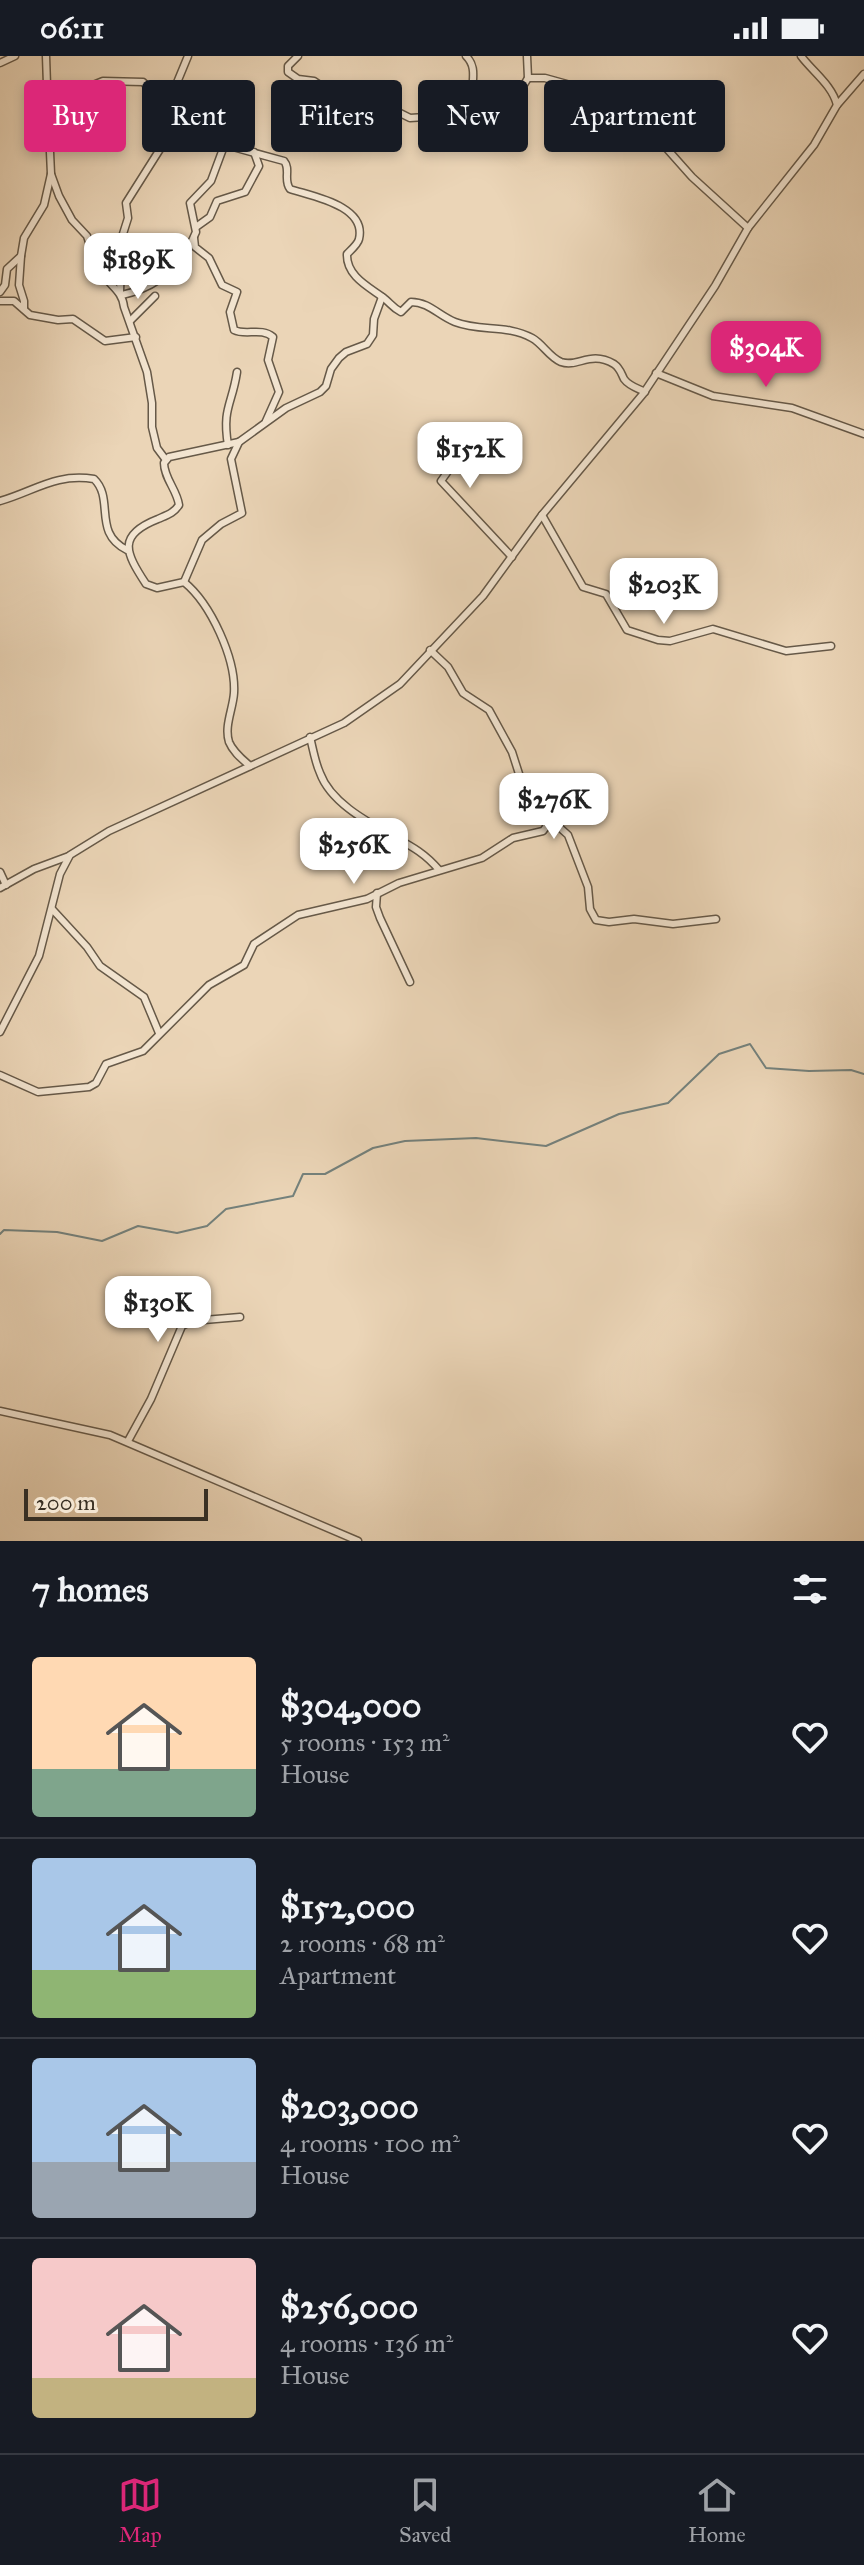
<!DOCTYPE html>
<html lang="en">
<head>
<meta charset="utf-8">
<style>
	body { margin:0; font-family:"IM FELL Great Primer",serif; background:#242831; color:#f1f3f6; height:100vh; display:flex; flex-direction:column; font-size:30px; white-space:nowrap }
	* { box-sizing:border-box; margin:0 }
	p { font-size:26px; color:#9ea1a6 }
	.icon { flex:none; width:44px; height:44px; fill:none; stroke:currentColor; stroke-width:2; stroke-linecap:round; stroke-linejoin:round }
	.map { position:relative; height:1485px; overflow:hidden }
	.sheet { display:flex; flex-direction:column; background:#171b24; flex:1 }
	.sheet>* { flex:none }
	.guide { position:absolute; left:24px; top:24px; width:816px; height:72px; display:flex; gap:16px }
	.scale { position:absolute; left:24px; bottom:20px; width:184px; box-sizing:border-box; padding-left:8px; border:4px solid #3a3023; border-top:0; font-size:22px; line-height:28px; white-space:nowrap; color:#3a3023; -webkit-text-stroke:6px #f2e4d0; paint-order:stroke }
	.price { position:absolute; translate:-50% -68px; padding:0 18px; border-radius:16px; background:#fff; color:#222; font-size:26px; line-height:52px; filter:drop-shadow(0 2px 4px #0008) }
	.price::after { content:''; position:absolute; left:50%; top:48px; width:24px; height:18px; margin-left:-12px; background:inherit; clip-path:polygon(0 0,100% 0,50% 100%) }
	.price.active { background:#db2777; color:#fff }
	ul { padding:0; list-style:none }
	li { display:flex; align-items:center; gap:24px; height:200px; padding:0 32px }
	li+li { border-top:2px solid #363941 }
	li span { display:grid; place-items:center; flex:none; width:224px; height:160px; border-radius:8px; color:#555 }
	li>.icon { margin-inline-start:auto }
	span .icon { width:96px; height:96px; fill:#fffc; stroke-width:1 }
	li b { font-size:34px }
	h2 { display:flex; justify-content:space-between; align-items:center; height:96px; padding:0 32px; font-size:34px }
	.chip { padding:0 28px; border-radius:8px; background:#171b24; box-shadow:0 4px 12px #0003; font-size:28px; line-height:72px }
	.chip.active { background:#db2777; color:#fff }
	.status { display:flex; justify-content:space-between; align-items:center; height:56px; padding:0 40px; background:#171b24; direction:ltr }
	.status svg { height:22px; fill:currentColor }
	.tabs { display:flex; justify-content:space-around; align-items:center; height:112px; border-top:2px solid #363941; background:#171b24; font-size:22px; color:#9ea1a6 }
	.tabs a { display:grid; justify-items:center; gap:4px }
	.tabs .active { color:#db2777 }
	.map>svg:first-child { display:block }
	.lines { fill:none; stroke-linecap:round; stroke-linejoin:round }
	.stream { stroke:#74817c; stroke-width:2 }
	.minor-casing { stroke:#665948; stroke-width:9 }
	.minor { stroke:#f2e4d0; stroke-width:6 }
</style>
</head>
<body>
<div class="status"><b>06:11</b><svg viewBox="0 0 49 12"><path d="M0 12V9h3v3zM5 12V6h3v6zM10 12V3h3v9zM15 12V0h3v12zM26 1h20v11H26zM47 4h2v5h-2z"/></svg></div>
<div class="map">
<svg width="864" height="1485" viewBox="0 0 864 1485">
	<rect width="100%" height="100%" fill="#ebd5b7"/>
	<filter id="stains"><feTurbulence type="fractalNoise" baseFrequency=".0025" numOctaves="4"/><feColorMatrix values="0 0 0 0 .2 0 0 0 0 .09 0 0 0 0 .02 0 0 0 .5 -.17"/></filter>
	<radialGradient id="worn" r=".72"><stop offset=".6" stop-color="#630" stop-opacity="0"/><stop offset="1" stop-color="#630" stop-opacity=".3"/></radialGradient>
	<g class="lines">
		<!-- stream -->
		<polyline class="stream" points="0,1178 4,1174 57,1176 102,1185 138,1170 177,1177 207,1170 226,1153 293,1140 303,1118 325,1118 373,1092 405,1085 476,1082 546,1090 619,1058 668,1047 719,998 750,988 766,1012 809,1015 851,1014 864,1018"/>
		<defs>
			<g id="minor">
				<polyline points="298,0 288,10 288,16 298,23 314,25 339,42 386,50 410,62 425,61 449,41 475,45"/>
				<path d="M 466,0 C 480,14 468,29 475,45 L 506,61 L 516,55 L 522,32 L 528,22 L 527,0"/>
				<path d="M 801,0 C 813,16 832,29 837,49"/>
				<polyline points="0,7 15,0"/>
				<polyline points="528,22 545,22 592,35 600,57 624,76 633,79 649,79 660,85 692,121 748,172"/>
				<path d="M 47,29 L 81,34 L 103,25 L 143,26 L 160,43 L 172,47 L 183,58 L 218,68 L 233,91 L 284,105 C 291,113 283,124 290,133 C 310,140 367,149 359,183 C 358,188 351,194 347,198 C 346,221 371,232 385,243 C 391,248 393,252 401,256 L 411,246 C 429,246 439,260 455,266 C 481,276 506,268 532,282 C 543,288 549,301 561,306 C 578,312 590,294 614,308 C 620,312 621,317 624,323 C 629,330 637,332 645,336"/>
				<polyline points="181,53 176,29 188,0"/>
				<path d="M 51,118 L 59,140 L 72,164 L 87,180 L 93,198 L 101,207 C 101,228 122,230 124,251 L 147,316 L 152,347 L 152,371 L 157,392 L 166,404"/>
				<polyline points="196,171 210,161 217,145 245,136 259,110 254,96"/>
				<path d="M 194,182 L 195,191 L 209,202 L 222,229 L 237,236 L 230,256 L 234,274 C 246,280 261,271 273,281 L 268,304 L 279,336 L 266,365"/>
				<polyline points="21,200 19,229 24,245 24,253"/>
				<polyline points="0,236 5,229 7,213 21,200 24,182 44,149 51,118 50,96 42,62 47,29 46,0"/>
				<polyline points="120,236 122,181 128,162 126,147 162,90 162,59 176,29"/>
				<path d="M 122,239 C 159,231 182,210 196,176 L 190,147 L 211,125 L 227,82"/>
				<polyline points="0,245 14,245 30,259 58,264 73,263 105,285 136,281"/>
				<polyline points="130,265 155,240"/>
				<polyline points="656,317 713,340 792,352 864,378"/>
				<polyline points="450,385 461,397 441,425 512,501"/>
				<path d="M 239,386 L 169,401 L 164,407 C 164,422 177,434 179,449 C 174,457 167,459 158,463 C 117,479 125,496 146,528 L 157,532 L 184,526 C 211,548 236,603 234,637 C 233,653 224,670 229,686 C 233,696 242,703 250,710"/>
				<path d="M 228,389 C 222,352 232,349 237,316"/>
				<path d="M 0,445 C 35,435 55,417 94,423 C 115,443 92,477 127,494"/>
				<polyline points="542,459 583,531 606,538 627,574 658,584 670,585 713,573 786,595 831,590"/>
				<polyline points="184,526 202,484 221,468 242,457 231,403 239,386 286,352 320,336 326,330 331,313 339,302 346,296 367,288 373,279 374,263 382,241"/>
				<polyline points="430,594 448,611 463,637 489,654 512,696 521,724 539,753 568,779 588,831 590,853 596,864 609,866 634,863 673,868 716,863"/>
				<path d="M 310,681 C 313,693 315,706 320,717 C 330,745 364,764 389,778 C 409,789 424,796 439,814"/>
				<polyline points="0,816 6,829"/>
				<polyline points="0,832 34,813 69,800"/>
				<polyline points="377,837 376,851 380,862 410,926"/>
				<polyline points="52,853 87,891 100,910 144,941 159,977"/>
				<polyline points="0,976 39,900 60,818 70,799 109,775 344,667 400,628 483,540 542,459 643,338 715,230 748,172 814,89 837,49 864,18"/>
				<polyline points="0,1019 38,1036 89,1031 96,1027 106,1008 143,995 209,929 244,909 254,888 298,859 367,843 399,827 482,802 513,782 543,775 546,771 547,761"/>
				<polyline points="0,1355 110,1379 358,1485"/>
				<polyline points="128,1385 151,1343 182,1270 192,1265 240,1261"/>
			</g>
		</defs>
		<!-- minor casing -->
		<use href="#minor" class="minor-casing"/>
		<!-- minor -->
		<use href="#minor" class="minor"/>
	</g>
	<rect width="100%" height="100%" filter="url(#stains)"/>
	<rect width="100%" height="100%" fill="url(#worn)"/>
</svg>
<div class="scale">200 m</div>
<b class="price" style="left:138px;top:245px">$189K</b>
<b class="price active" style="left:766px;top:333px">$304K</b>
<b class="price" style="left:470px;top:434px">$152K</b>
<b class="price" style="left:664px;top:570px">$203K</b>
<b class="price" style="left:554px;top:785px">$276K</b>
<b class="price" style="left:354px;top:830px">$256K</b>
<b class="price" style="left:158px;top:1288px">$130K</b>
<div class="guide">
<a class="chip active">Buy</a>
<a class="chip">Rent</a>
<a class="chip">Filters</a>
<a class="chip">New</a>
<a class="chip">Apartment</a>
</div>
</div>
<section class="sheet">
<h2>7 homes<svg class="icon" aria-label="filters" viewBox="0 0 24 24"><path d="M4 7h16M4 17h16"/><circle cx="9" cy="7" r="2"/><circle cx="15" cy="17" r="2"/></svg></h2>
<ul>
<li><span style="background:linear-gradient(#ffd9b3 70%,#7fa58c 0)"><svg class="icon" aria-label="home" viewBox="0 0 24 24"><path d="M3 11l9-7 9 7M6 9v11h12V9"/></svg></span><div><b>$304,000</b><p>5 rooms · 153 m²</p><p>House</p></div><svg class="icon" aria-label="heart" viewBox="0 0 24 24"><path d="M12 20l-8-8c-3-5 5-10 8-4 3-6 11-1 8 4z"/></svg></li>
<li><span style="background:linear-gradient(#a9c7e8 70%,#8fb573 0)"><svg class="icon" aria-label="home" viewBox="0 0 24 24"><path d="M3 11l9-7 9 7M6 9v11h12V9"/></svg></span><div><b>$152,000</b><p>2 rooms · 68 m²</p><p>Apartment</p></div><svg class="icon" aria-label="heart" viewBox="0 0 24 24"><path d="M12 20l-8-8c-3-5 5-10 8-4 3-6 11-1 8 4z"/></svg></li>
<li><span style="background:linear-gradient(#a9c7e8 65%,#9aa5b1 0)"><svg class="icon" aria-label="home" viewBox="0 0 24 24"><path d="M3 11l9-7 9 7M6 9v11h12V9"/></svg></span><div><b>$203,000</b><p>4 rooms · 100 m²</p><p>House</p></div><svg class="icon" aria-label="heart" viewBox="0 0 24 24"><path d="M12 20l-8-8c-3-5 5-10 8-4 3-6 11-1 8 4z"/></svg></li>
<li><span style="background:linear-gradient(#f6c9c9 75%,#c2b280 0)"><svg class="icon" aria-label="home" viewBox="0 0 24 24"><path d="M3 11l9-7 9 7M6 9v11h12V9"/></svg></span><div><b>$256,000</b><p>4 rooms · 136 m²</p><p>House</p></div><svg class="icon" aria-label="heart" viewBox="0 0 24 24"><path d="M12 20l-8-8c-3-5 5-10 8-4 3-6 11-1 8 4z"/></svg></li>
</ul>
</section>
<nav class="tabs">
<a class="active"><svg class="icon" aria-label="map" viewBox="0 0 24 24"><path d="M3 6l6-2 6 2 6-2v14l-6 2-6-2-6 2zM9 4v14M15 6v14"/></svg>Map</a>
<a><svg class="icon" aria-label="saved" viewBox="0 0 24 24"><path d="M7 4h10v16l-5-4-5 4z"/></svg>Saved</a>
<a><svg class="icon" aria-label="home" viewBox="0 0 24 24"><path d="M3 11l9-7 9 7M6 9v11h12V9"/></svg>Home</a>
</nav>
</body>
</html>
